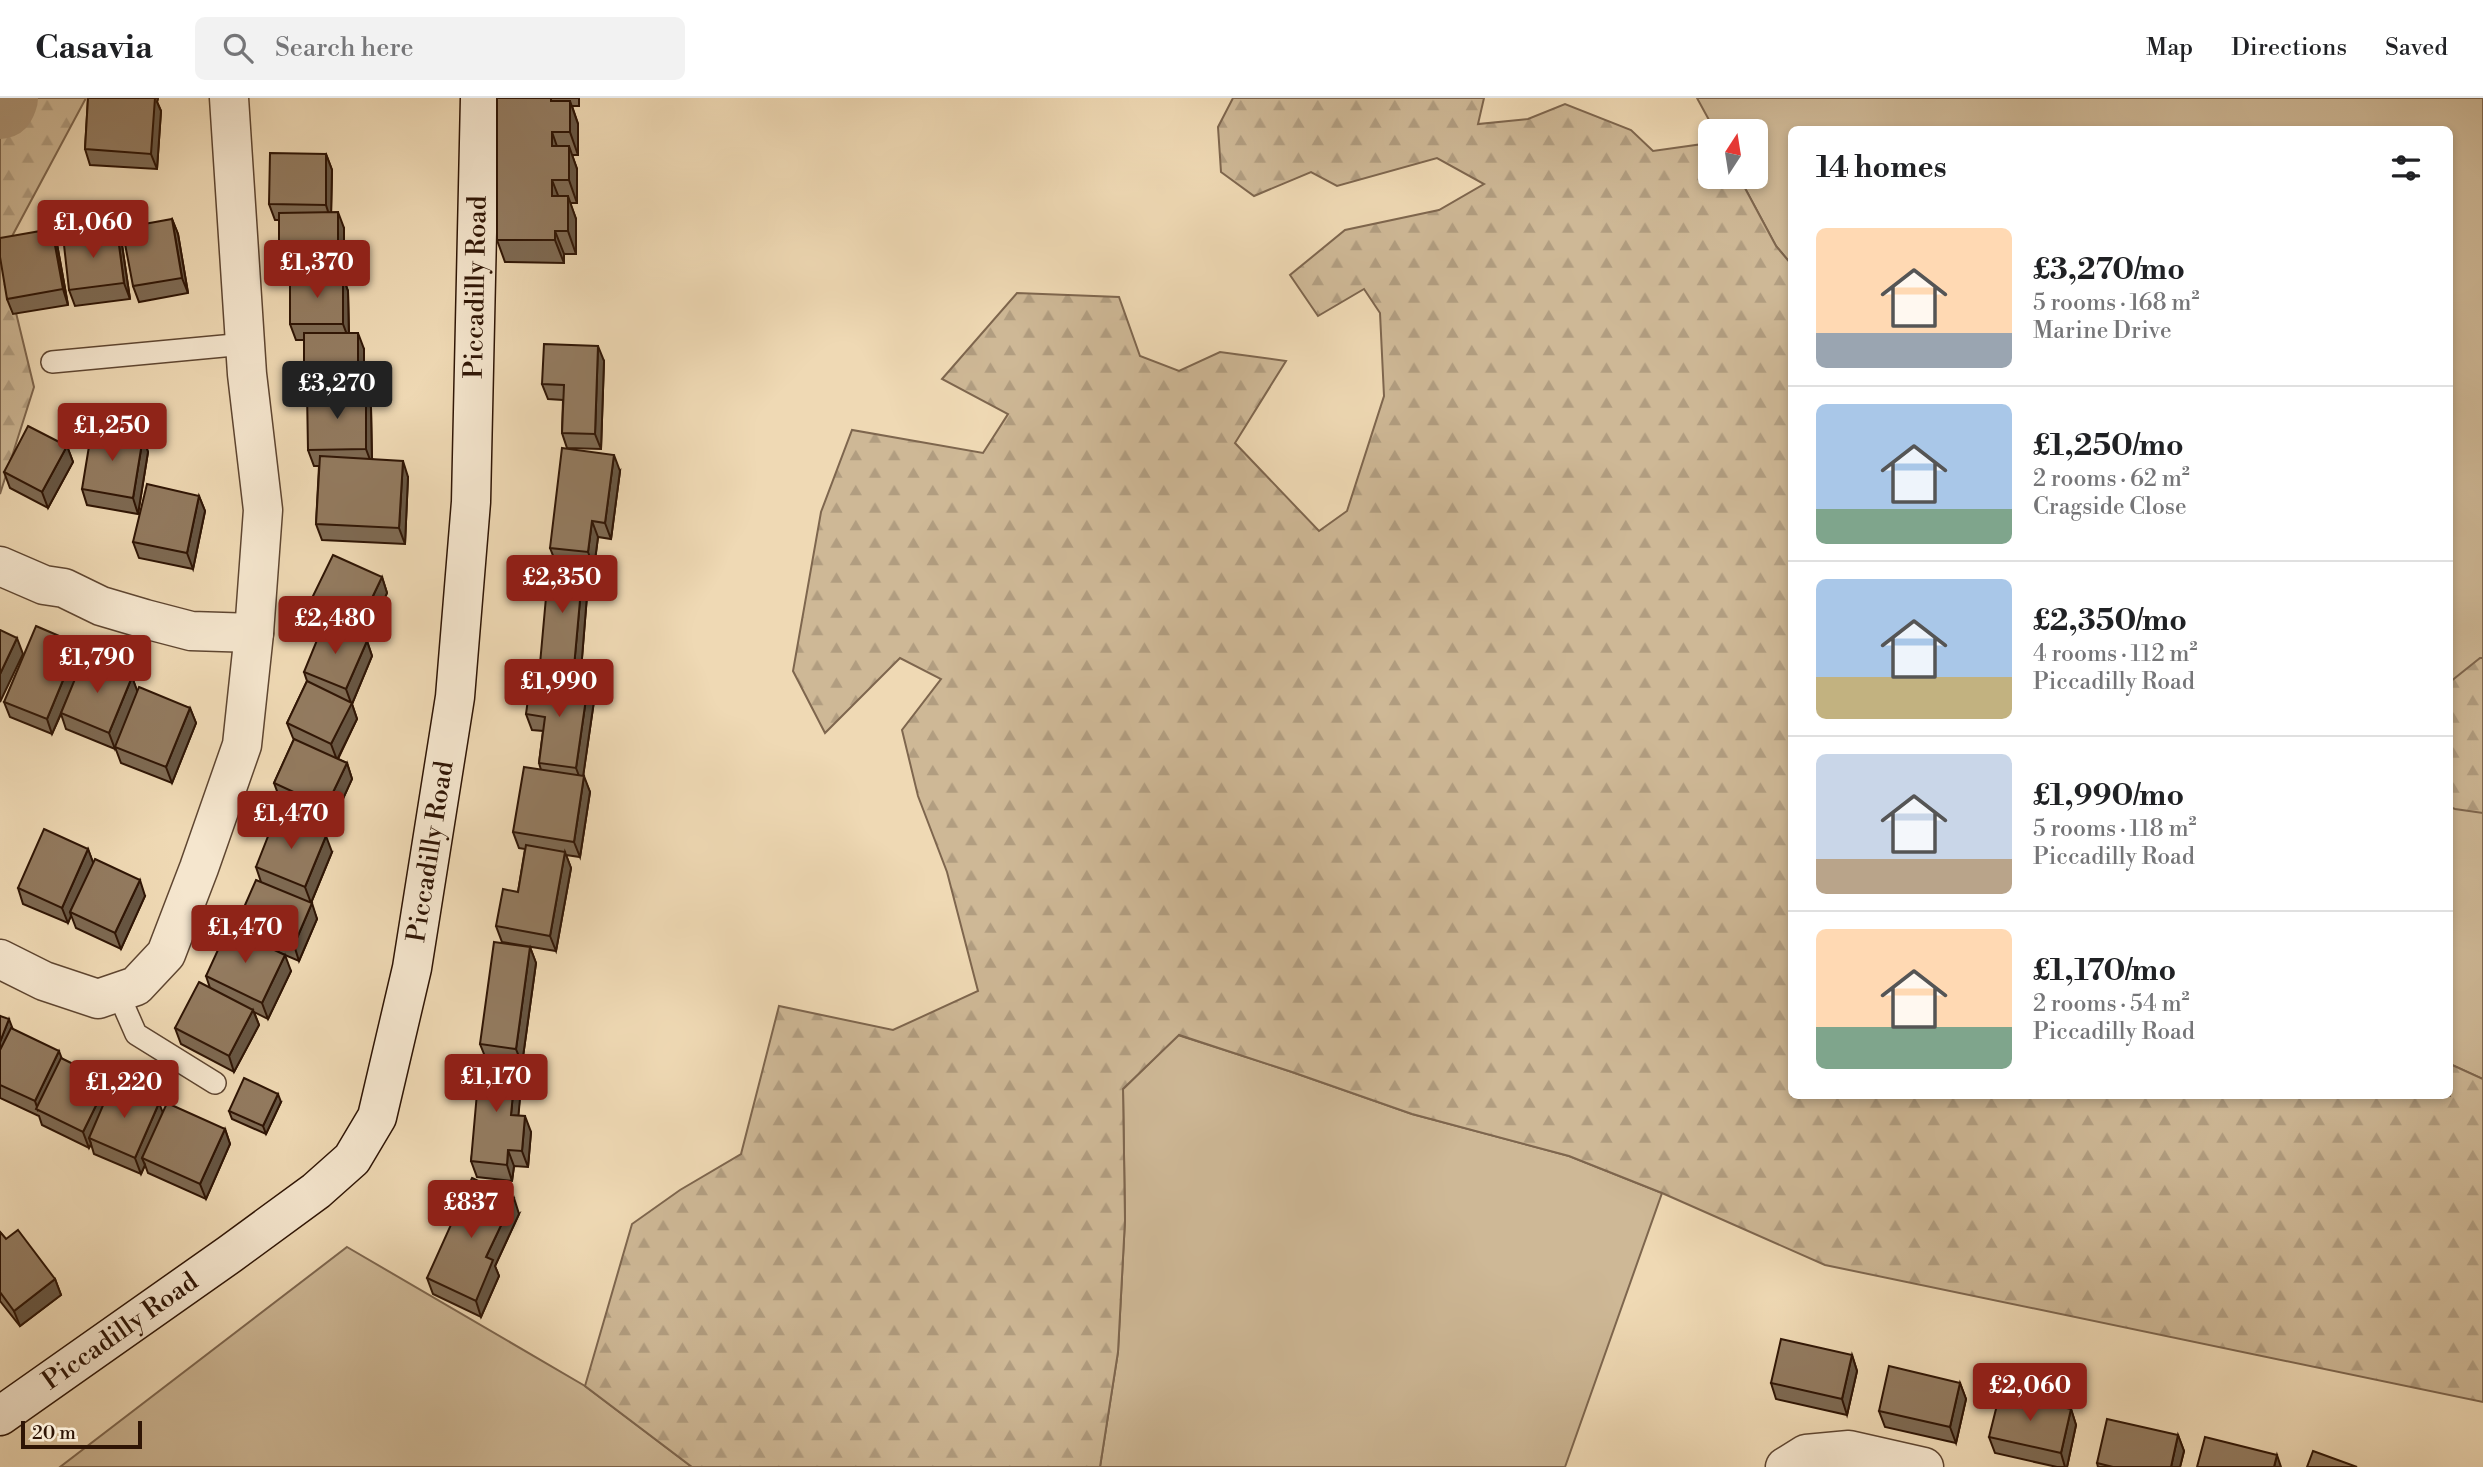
<!DOCTYPE html>
<html lang="en">
<head>
<meta charset="utf-8">
<style>
	body { margin:0; font-family:"Libre Bodoni",serif; background:#f2f2f2; color:#202124; height:100vh; display:flex; flex-direction:column; font-size:26px; white-space:nowrap }
	* { box-sizing:border-box; margin:0 }
	p { font-size:23px; color:#757577 }
	.icon { flex:none; width:38px; height:38px; fill:none; stroke:currentColor; stroke-width:2; stroke-linecap:round; stroke-linejoin:round }
	.map { position:relative; flex:1; overflow:hidden }
	.panel { position:absolute; left:1788px; top:28px; width:665px; height:973px; display:flex; flex-direction:column; background:#fff; border-radius:10px; box-shadow:0 4px 10px #0003 }
	.panel>* { flex:none }
	.needle { width:46px; rotate:12deg }
	.tools { position:absolute; left:1698px; top:21px; display:grid; gap:14px }
	.tools a { display:grid; place-items:center; width:70px; height:70px; border-radius:10px; background:#fff; box-shadow:0 4px 10px #0003; font-size:35px }
	.scale { position:absolute; left:21px; bottom:18px; width:121px; box-sizing:border-box; padding-left:7px; border:4px solid #2f1505; border-top:0; font-size:19px; line-height:24px; white-space:nowrap; color:#2f1505; -webkit-text-stroke:5px #f5e6ce; paint-order:stroke }
	.price { position:absolute; translate:-50% -60px; padding:0 16px; border-radius:7px; background:#8f2418; color:#fff; font-size:23px; line-height:46px; filter:drop-shadow(0 2px 4px #0008) }
	.price::after { content:''; position:absolute; left:50%; top:42px; width:21px; height:16px; margin-left:-10px; background:inherit; clip-path:polygon(0 0,100% 0,50% 100%) }
	.price.on { background:#222; color:#fff }
	ul { padding:0; list-style:none }
	li { display:flex; align-items:center; gap:21px; height:175px; padding:0 28px }
	li+li { border-top:2px solid #e0e0e0 }
	li span { display:grid; place-items:center; flex:none; width:196px; height:140px; border-radius:10px; color:#555 }
	li>.icon { margin-inline-start:auto }
	span .icon { width:84px; height:84px; fill:#fffc; stroke-width:1 }
	li b { font-size:30px }
	h2 { display:flex; justify-content:space-between; align-items:center; height:84px; padding:0 28px; font-size:30px }
	header { display:flex; align-items:center; gap:42px; box-sizing:border-box; height:98px; padding:0 35px; background:#fff; border-bottom:2px solid #e0e0e0 }
	header strong { font-size:33px }
	nav { display:flex; gap:38px; margin-inline-start:auto; font-size:24px }
	.search { width:490px; height:63px; background:#f2f2f2; display:flex; align-items:center; gap:18px; box-sizing:border-box; padding:0 24px; border-radius:10px; color:#757577; font-size:26px }
	.map>svg:first-child { display:block }
	.grass { fill:#ceb896; stroke:#7e664e; stroke-width:2 }
	.forest { fill:url(#forest-firs); stroke:#7e664e; stroke-width:2 }
	.lines { fill:none; stroke-linecap:round; stroke-linejoin:round }
	.river { stroke:#ae9678; stroke-width:72 }
	.lane-casing { stroke:#5f4631; stroke-width:24 }
	.street-casing { stroke:#5f4631; stroke-width:41 }
	.secondary-casing { stroke:#2f1505; stroke-width:41 }
	.lane { stroke:#f5e6ce; stroke-width:21 }
	.street { stroke:#f5e6ce; stroke-width:38 }
	.secondary { stroke:#f5e6ce; stroke-width:38 }
	.wall { fill:#7e6a53; stroke:#2f1505; stroke-width:2 }
	.shaded-wall { fill:#675643; stroke:#2f1505; stroke-width:2 }
	.building { fill:#937b60; stroke:#2f1505; stroke-width:2 }
	.labels { text-anchor:middle; dominant-baseline:central; stroke-width:5; stroke-linejoin:round; paint-order:stroke }
	.street-label { font-size:26px; fill:#2f1505; stroke:#f5e6ce }
</style>
</head>
<body>
<header>
<strong>Casavia</strong>
<div class="search"><svg class="icon" aria-label="search" viewBox="0 0 24 24"><circle cx="10" cy="10" r="6"/><path d="M15 15l6 6"/></svg>Search here</div>
<nav><a>Map</a><a>Directions</a><a>Saved</a></nav>
</header>
<div class="map">
<svg width="2483" height="1369" viewBox="0 0 2483 1369">
	<defs>
		<pattern id="forest-firs" width="22" height="20" patternUnits="userSpaceOnUse" patternTransform="scale(1.75)"><rect width="22" height="20" fill="#ceb896"/><path d="M5 1l3.5 6h-7zM16 11l3.5 6h-7z" fill="#b19d80"/></pattern>
	</defs>
	<rect width="100%" height="100%" fill="#efd9b4"/>
	<filter id="stains"><feTurbulence type="fractalNoise" baseFrequency=".00286" numOctaves="4"/><feColorMatrix values="0 0 0 0 .2 0 0 0 0 .09 0 0 0 0 .02 0 0 0 .5 -.17"/></filter>
	<radialGradient id="worn" r=".72"><stop offset=".6" stop-color="#630" stop-opacity="0"/><stop offset="1" stop-color="#630" stop-opacity=".3"/></radialGradient>
	<!-- grass -->
	<g class="grass">
		<polygon points="1697,0 2483,0 2483,981 2450,966 2450,32 1792,32 1792,167 1776,148 1739,79 1755,79 1755,33 1715,33"/>
		<polygon points="1178,937 1292,974 1412,1016 1569,1058 1662,1095 1565,1369 1100,1369 1118,1254 1125,1122 1123,991"/>
		<polygon points="347,1149 585,1288 692,1369 60,1369"/>
	</g>
	<!-- forest -->
	<g class="forest">
		<polygon points="0,0 86,0 2,157 34,289 0,396"/>
		<polygon points="1233,0 1484,0 1478,26 1528,21 1565,6 1631,32 1653,53 1710,45 1710,79 1739,79 1776,148 1792,167 1792,998 2450,998 2450,966 2483,981 2483,1304 1825,1167 1662,1095 1569,1058 1412,1016 1292,974 1179,937 1123,991 1125,1122 1118,1254 1100,1369 692,1369 585,1288 632,1126 680,1092 741,1056 779,908 893,932 978,893 947,774 918,698 902,632 941,581 900,560 825,635 793,573 821,414 852,332 983,355 1008,316 942,281 1017,195 1119,199 1140,258 1179,273 1220,254 1286,263 1235,345 1319,433 1347,413 1384,298 1380,215 1364,191 1318,218 1290,177 1345,132 1439,112 1484,86 1437,60 1337,88 1311,74 1254,98 1221,74 1218,29"/>
		<polygon points="2480,560 2483,560 2483,715 2455,711 2450,709 2450,584"/>
	</g>
	<g class="lines">
		<!-- river -->
		<polyline class="river" points="0,5 2,0"/>
		<defs>
			<g id="lane">
				<polyline points="52,264 245,246"/>
				<polyline points="118,895 136,936 215,985"/>
			</g>
			<g id="street">
				<polyline points="0,468 44,487 64,490 101,508 145,521 191,533 254,535"/>
				<polyline points="0,861 44,883 98,901 136,888 166,856 199,770 242,647 254,535 263,412 247,276 229,0"/>
				<polyline points="1785,1369 1806,1356 1849,1352 1924,1369"/>
			</g>
			<g id="secondary">
				<path id="s1" d="M 0,1318 L 230,1156 L 316,1093 L 352,1061 L 377,1019 L 412,870 L 455,599 L 471,404 L 480,0"/>
			</g>
		</defs>
		<!-- lane casing -->
		<use href="#lane" class="lane-casing"/>
		<!-- street casing -->
		<use href="#street" class="street-casing"/>
		<!-- secondary casing -->
		<use href="#secondary" class="secondary-casing"/>
		<!-- lane -->
		<use href="#lane" class="lane"/>
		<!-- street -->
		<use href="#street" class="street"/>
		<!-- secondary -->
		<use href="#secondary" class="secondary"/>
	</g>
	<!-- wall -->
	<g class="wall">
		<polygon points="88,0 158,0 157,4 161,13 157,71 90,67 85,51"/>
		<polygon points="497,0 579,0 579,8 572,8 578,26 578,57 572,57 577,71 577,105 570,105 576,121 576,156 564,156 564,165 505,164 497,142"/>
		<polygon points="326,56 332,72 331,114 344,130 344,182 348,193 349,235 364,251 364,294 366,294 371,310 372,361 408,379 405,446 322,442 316,426 319,368 314,368 308,352 308,294 304,285 304,242 296,242 290,226 290,186 285,186 279,170 279,122 275,122 269,106"/>
		<polygon points="172,121 178,136 188,195 139,204 133,188"/>
		<polygon points="52,131 57,146 68,207 13,216 7,201"/>
		<polygon points="117,132 122,147 130,201 75,208 69,192"/>
		<polygon points="604,263 601,351 567,350 562,335 563,302 548,301 542,286"/>
		<polygon points="143,339 148,354 138,416 87,407 82,391"/>
		<polygon points="67,348 73,364 48,410 10,390 4,374"/>
		<polygon points="620,373 611,441 598,439 594,470 556,465 550,450"/>
		<polygon points="199,398 205,413 193,471 139,460 133,444"/>
		<polygon points="583,469 588,485 580,585 557,583 594,603 583,678 590,694 580,759 566,757 571,770 556,853 502,844 496,828 518,794 525,751 519,750 513,734 541,672 539,665 543,633 532,632 526,616 546,581 540,566"/>
		<polygon points="382,479 387,495 367,539 318,516 312,500"/>
		<polygon points="367,543 372,558 352,606 357,621 338,661 347,665 352,681 332,725 280,701 274,685 294,641 293,640 287,625 307,583 304,574"/>
		<polygon points="132,579 137,593 190,610 196,625 172,685 121,665 115,649 115,651 66,631 61,616 52,636 10,619 4,604"/>
		<polygon points="88,751 93,765 145,798 121,851 76,830 71,817 68,825 23,806 18,790"/>
		<polygon points="332,754 311,805 317,821 299,863 278,854 291,873 268,921 254,914 259,927 234,974 181,946 175,930 210,890 206,878 243,837 238,823 261,784 256,769"/>
		<polygon points="530,849 536,865 522,966 517,966 522,979 518,1018 531,1034 528,1069 514,1068 512,1083 477,1079 471,1063 486,961 480,946"/>
		<polygon points="0,918 12,931 110,990 163,1014 225,1031 230,1046 206,1101 148,1075 145,1067 141,1076 94,1056 91,1046 89,1050 42,1027 39,1018 0,1000"/>
		<polygon points="281,1004 266,1036 232,1021 229,1013"/>
		<polygon points="519,1116 495,1168 499,1178 481,1219 433,1196 427,1180"/>
		<polygon points="0,1134 6,1141 55,1181 61,1197 20,1228 0,1203"/>
		<polygon points="1852,1257 1857,1273 1847,1317 1776,1301 1771,1285"/>
		<polygon points="1960,1285 1966,1301 1956,1345 1885,1329 1879,1313"/>
		<polygon points="2071,1311 2076,1327 2067,1369 2057,1369 1995,1355 1989,1339"/>
		<polygon points="2178,1337 2184,1353 2180,1369 2098,1369 2097,1365"/>
	</g>
	<!-- shaded-wall -->
	<g class="shaded-wall">
		<polygon points="151,0 158,0 157,4 161,13 157,71 151,56"/>
		<polygon points="570,3 578,26 578,57 570,34"/>
		<polygon points="552,34 560,57 552,48"/>
		<polygon points="569,48 577,71 577,105 569,82"/>
		<polygon points="326,56 332,72 331,123 326,107"/>
		<polygon points="552,82 561,105 552,98"/>
		<polygon points="568,98 576,121 576,156 568,133"/>
		<polygon points="338,114 344,130 344,182 348,193 349,242 343,226 343,181 338,170"/>
		<polygon points="172,121 178,136 188,195 182,180"/>
		<polygon points="52,131 57,146 68,207 63,191"/>
		<polygon points="117,132 122,147 130,201 124,185"/>
		<polygon points="555,133 564,156 564,165 555,142"/>
		<polygon points="358,235 364,251 364,301 358,285"/>
		<polygon points="598,248 604,263 601,351 595,336"/>
		<polygon points="366,294 371,310 372,367 366,351"/>
		<polygon points="143,339 148,354 138,416 133,400"/>
		<polygon points="67,348 73,364 48,410 42,394"/>
		<polygon points="614,357 620,373 611,441 605,425"/>
		<polygon points="403,363 408,379 405,446 399,430"/>
		<polygon points="199,398 205,413 193,471 187,455"/>
		<polygon points="592,423 598,439 594,470 588,454"/>
		<polygon points="583,469 588,485 580,585 574,569"/>
		<polygon points="382,479 387,495 367,539 361,523"/>
		<polygon points="17,540 23,556 0,604 0,576"/>
		<polygon points="367,543 372,558 352,606 357,621 337,662 331,646 351,605 346,591"/>
		<polygon points="78,546 84,562 52,636 47,621"/>
		<polygon points="132,579 138,595 115,651 109,635"/>
		<polygon points="588,587 594,603 582,686 576,670"/>
		<polygon points="190,610 196,625 172,685 166,669"/>
		<polygon points="347,665 352,681 332,725 326,709"/>
		<polygon points="584,678 590,694 580,759 574,744"/>
		<polygon points="326,738 332,754 311,805 305,789"/>
		<polygon points="88,751 94,767 70,814 71,818 68,825 62,810"/>
		<polygon points="565,754 571,770 556,853 550,838"/>
		<polygon points="140,782 145,798 121,851 115,835"/>
		<polygon points="312,805 317,821 299,863 294,847"/>
		<polygon points="530,849 536,865 522,966 516,951"/>
		<polygon points="285,857 291,873 268,921 262,905"/>
		<polygon points="253,912 259,927 234,974 229,958"/>
		<polygon points="9,921 15,937 0,974 0,944"/>
		<polygon points="59,953 65,969 38,1012 35,1003"/>
		<polygon points="516,964 522,979 517,1033 511,1017"/>
		<polygon points="108,983 113,999 89,1040 91,1046 89,1050 83,1034"/>
		<polygon points="278,996 281,1004 266,1036 263,1028"/>
		<polygon points="159,1005 165,1020 142,1060 145,1067 141,1076 135,1060"/>
		<polygon points="525,1018 531,1034 528,1069 522,1053"/>
		<polygon points="225,1031 230,1046 206,1101 200,1086"/>
		<polygon points="508,1052 514,1068 512,1083 507,1067"/>
		<polygon points="514,1100 519,1116 495,1168 499,1178 481,1219 476,1203 486,1159"/>
		<polygon points="55,1181 61,1197 20,1228 14,1213"/>
		<polygon points="1852,1257 1857,1273 1847,1317 1842,1301"/>
		<polygon points="1960,1285 1966,1301 1956,1345 1950,1329"/>
		<polygon points="2071,1311 2076,1327 2067,1369 2065,1369 2061,1355"/>
		<polygon points="2178,1337 2184,1353 2180,1369 2171,1369"/>
		<polygon points="2277,1357 2281,1369 2274,1369"/>
	</g>
	<!-- building -->
	<g class="building">
		<polygon points="88,0 155,0 151,56 85,51"/>
		<polygon points="497,0 551,0 551,3 570,3 570,34 552,34 552,48 569,48 569,82 552,82 552,98 568,98 568,133 555,133 555,142 497,142"/>
		<polygon points="270,55 326,56 326,107 269,106"/>
		<polygon points="338,114 338,170 279,170 279,115"/>
		<polygon points="172,121 182,180 133,188 122,130"/>
		<polygon points="52,131 63,191 7,201 0,159 0,140"/>
		<polygon points="117,132 124,185 69,192 63,138"/>
		<rect x="290" y="178" width="53" height="48"/>
		<rect x="304" y="235" width="54" height="50"/>
		<polygon points="544,246 598,248 595,336 562,335 564,287 542,286"/>
		<polygon points="307,294 366,294 366,351 308,352"/>
		<polygon points="28,328 67,348 42,394 4,374"/>
		<polygon points="92,330 143,339 133,400 82,391"/>
		<polygon points="562,350 614,357 605,425 592,423 588,454 550,450"/>
		<polygon points="320,358 403,363 399,430 316,426"/>
		<polygon points="147,386 199,398 187,455 133,444"/>
		<polygon points="333,457 382,479 361,523 312,500"/>
		<polygon points="549,466 583,469 574,569 540,566"/>
		<polygon points="324,525 367,543 346,591 304,574"/>
		<polygon points="36,528 78,546 47,621 4,604"/>
		<polygon points="0,532 17,540 0,576"/>
		<polygon points="84,559 132,579 109,635 61,615"/>
		<polygon points="531,579 588,587 576,670 539,665 545,619 526,616"/>
		<polygon points="307,583 352,605 331,646 287,625"/>
		<polygon points="139,589 190,610 166,669 115,649"/>
		<polygon points="294,641 347,665 326,709 274,685"/>
		<polygon points="524,669 584,678 574,744 513,734"/>
		<polygon points="276,718 326,738 305,789 256,769"/>
		<polygon points="44,731 88,751 62,810 18,790"/>
		<polygon points="526,747 565,754 550,838 496,828 503,791 518,794"/>
		<polygon points="95,761 140,782 115,835 70,814"/>
		<polygon points="256,782 312,805 294,847 238,823"/>
		<polygon points="228,830 285,857 262,905 206,878"/>
		<polygon points="494,844 530,849 516,951 480,946"/>
		<polygon points="199,884 253,912 229,958 175,930"/>
		<polygon points="0,918 9,921 0,944"/>
		<polygon points="11,930 59,953 35,1003 0,987 0,952"/>
		<polygon points="61,960 108,983 83,1034 36,1011"/>
		<polygon points="480,961 516,964 511,1017 525,1018 522,1053 508,1052 507,1067 471,1063"/>
		<polygon points="244,980 278,996 263,1028 229,1013"/>
		<polygon points="113,984 159,1005 135,1060 89,1040"/>
		<polygon points="167,1005 225,1031 200,1086 142,1060"/>
		<polygon points="472,1080 514,1100 486,1159 493,1162 476,1203 427,1180"/>
		<polygon points="18,1132 55,1181 14,1213 0,1194 0,1134 6,1141"/>
		<polygon points="1781,1241 1852,1257 1842,1301 1771,1285"/>
		<polygon points="1889,1268 1960,1285 1950,1329 1879,1313"/>
		<polygon points="2000,1295 2071,1311 2061,1355 1989,1339"/>
		<polygon points="2107,1321 2178,1337 2171,1369 2113,1369 2097,1365"/>
		<polygon points="2205,1339 2277,1357 2274,1369 2197,1369"/>
		<polygon points="2313,1353 2357,1369 2307,1369"/>
	</g>
	<g class="labels">
		<!-- street labels -->
		<g class="street-label">
			<text stroke="none"><textPath href="#s1" startOffset="1323">Piccadilly Road</textPath></text>
			<text stroke="none"><textPath href="#s1" startOffset="756">Piccadilly Road</textPath></text>
			<text stroke="none"><textPath href="#s1" startOffset="147">Piccadilly Road</textPath></text>
		</g>
	</g>
	<rect width="100%" height="100%" filter="url(#stains)"/>
	<rect width="100%" height="100%" fill="url(#worn)"/>
</svg>
<div class="tools">
<a><svg class="needle" viewBox="-14 -14 28 28"><path d="M0-13l5 13h-10z" fill="#e53935"/><path d="M0 13l5-13h-10z" fill="#757577"/></svg></a>
</div>
<div class="scale">20 m</div>
<b class="price" style="left:93px;top:162px">£1,060</b>
<b class="price" style="left:317px;top:202px">£1,370</b>
<b class="price on" style="left:337px;top:323px">£3,270</b>
<b class="price" style="left:112px;top:365px">£1,250</b>
<b class="price" style="left:562px;top:517px">£2,350</b>
<b class="price" style="left:335px;top:558px">£2,480</b>
<b class="price" style="left:97px;top:597px">£1,790</b>
<b class="price" style="left:559px;top:621px">£1,990</b>
<b class="price" style="left:291px;top:753px">£1,470</b>
<b class="price" style="left:245px;top:867px">£1,470</b>
<b class="price" style="left:496px;top:1016px">£1,170</b>
<b class="price" style="left:124px;top:1022px">£1,220</b>
<b class="price" style="left:471px;top:1142px">£837</b>
<b class="price" style="left:2030px;top:1325px">£2,060</b>
<section class="panel">
<h2>14 homes<svg class="icon" aria-label="filters" viewBox="0 0 24 24"><path d="M4 7h16M4 17h16"/><circle cx="9" cy="7" r="2"/><circle cx="15" cy="17" r="2"/></svg></h2>
<ul>
<li><span style="background:linear-gradient(#ffd9b3 75%,#9aa5b1 0)"><svg class="icon" aria-label="home" viewBox="0 0 24 24"><path d="M3 11l9-7 9 7M6 9v11h12V9"/></svg></span><div><b>£3,270/mo</b><p>5 rooms · 168 m²</p><p>Marine Drive</p></div></li>
<li><span style="background:linear-gradient(#a9c7e8 75%,#7fa58c 0)"><svg class="icon" aria-label="home" viewBox="0 0 24 24"><path d="M3 11l9-7 9 7M6 9v11h12V9"/></svg></span><div><b>£1,250/mo</b><p>2 rooms · 62 m²</p><p>Cragside Close</p></div></li>
<li><span style="background:linear-gradient(#a9c7e8 70%,#c2b280 0)"><svg class="icon" aria-label="home" viewBox="0 0 24 24"><path d="M3 11l9-7 9 7M6 9v11h12V9"/></svg></span><div><b>£2,350/mo</b><p>4 rooms · 112 m²</p><p>Piccadilly Road</p></div></li>
<li><span style="background:linear-gradient(#c9d6e8 75%,#b9a48a 0)"><svg class="icon" aria-label="home" viewBox="0 0 24 24"><path d="M3 11l9-7 9 7M6 9v11h12V9"/></svg></span><div><b>£1,990/mo</b><p>5 rooms · 118 m²</p><p>Piccadilly Road</p></div></li>
<li><span style="background:linear-gradient(#ffd9b3 70%,#7fa58c 0)"><svg class="icon" aria-label="home" viewBox="0 0 24 24"><path d="M3 11l9-7 9 7M6 9v11h12V9"/></svg></span><div><b>£1,170/mo</b><p>2 rooms · 54 m²</p><p>Piccadilly Road</p></div></li>
</ul>
</section>
</div>
</body>
</html>
